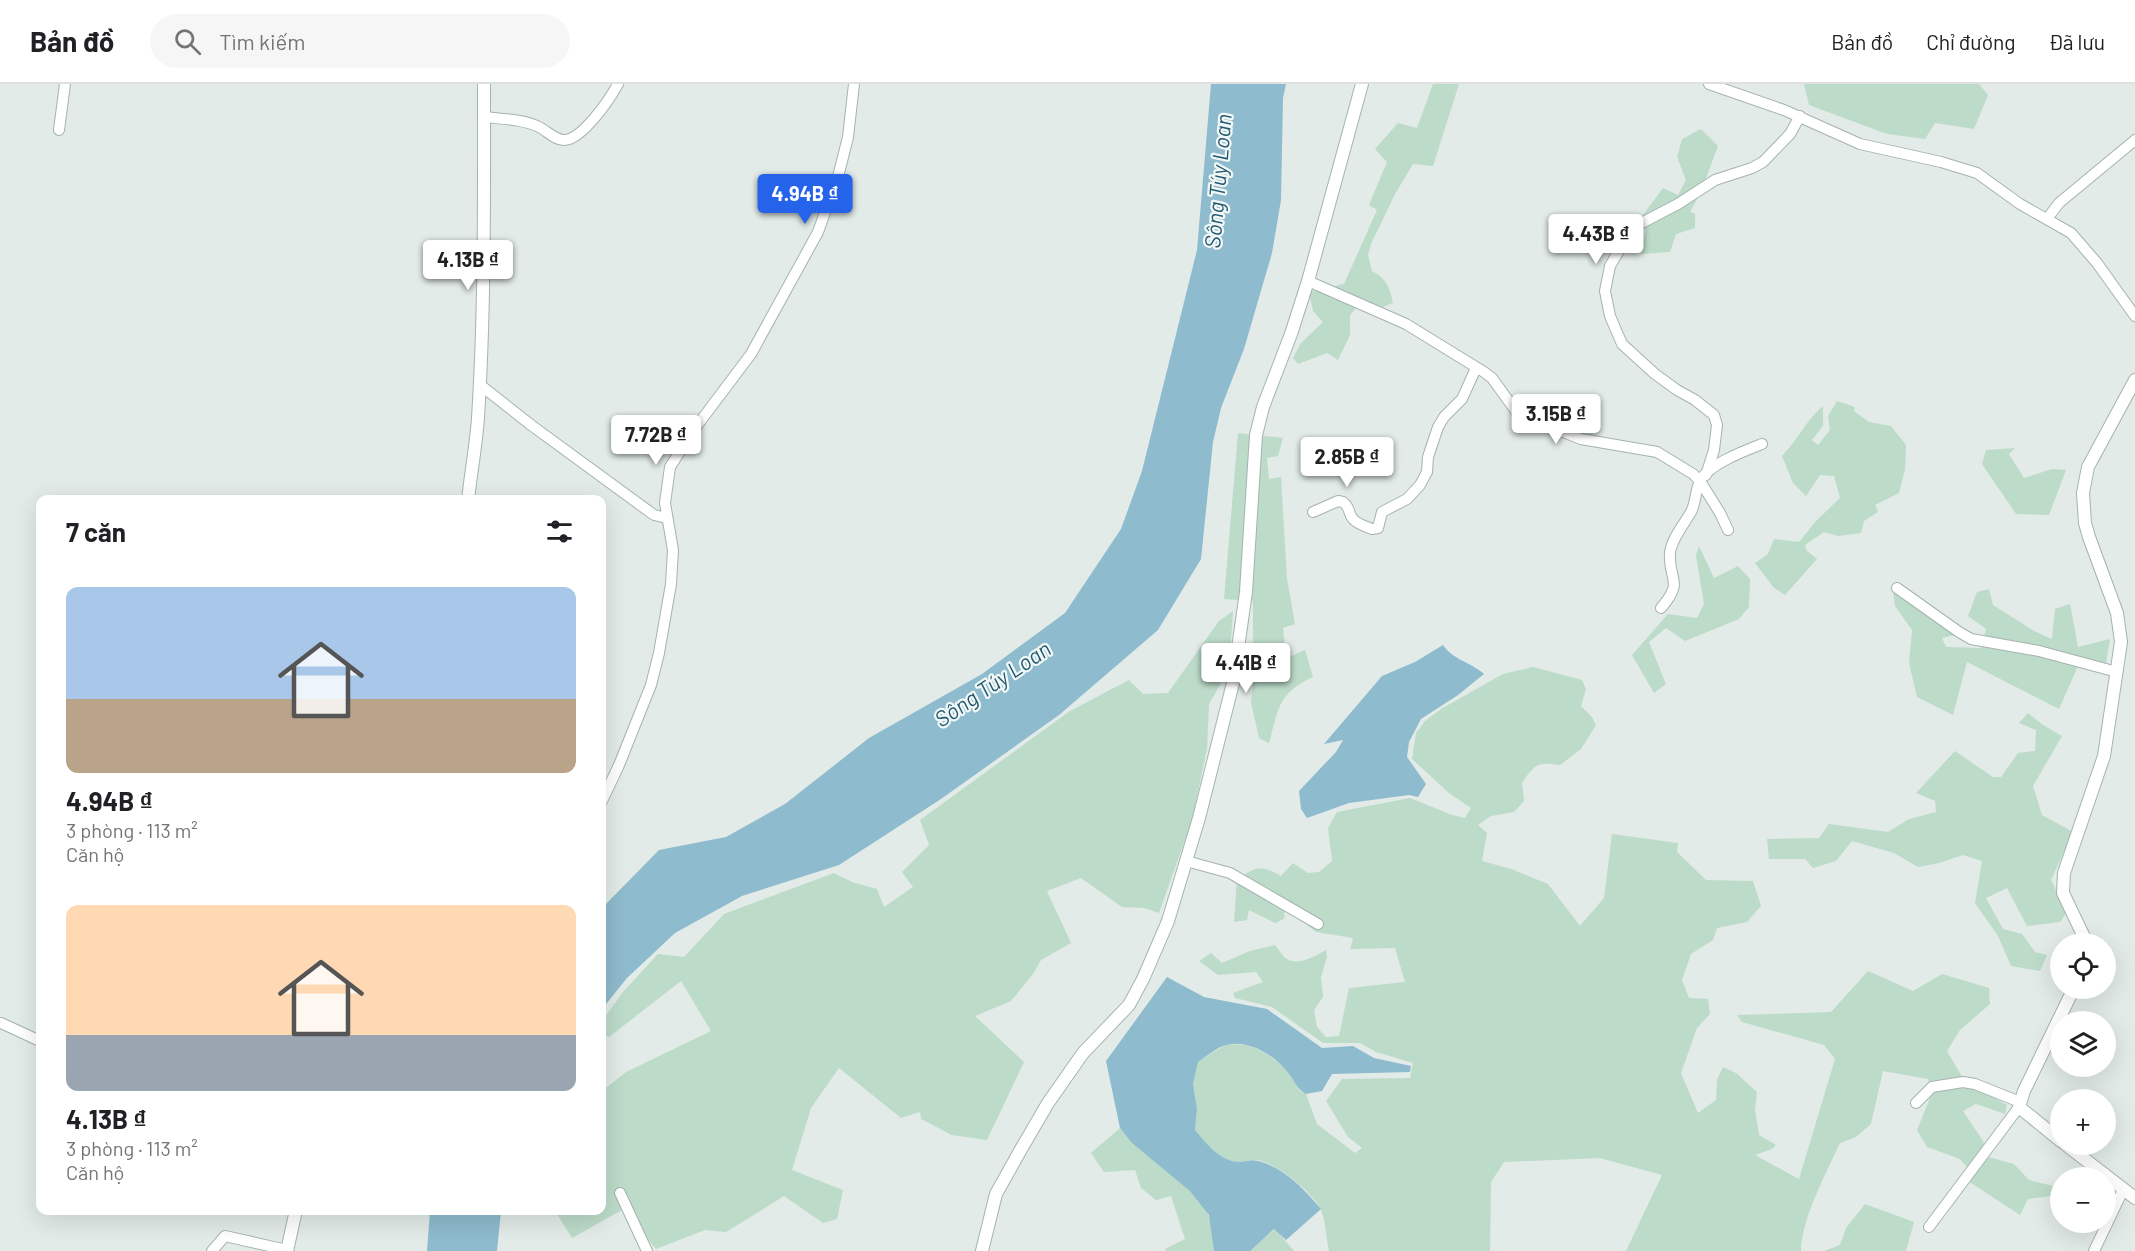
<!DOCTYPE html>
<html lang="vi">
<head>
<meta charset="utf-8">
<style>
	body { margin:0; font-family:Barlow,sans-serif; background:#f6f6f6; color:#202124; height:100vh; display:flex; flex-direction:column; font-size:22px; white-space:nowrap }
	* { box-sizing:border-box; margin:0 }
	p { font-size:20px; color:#757577 }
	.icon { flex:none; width:33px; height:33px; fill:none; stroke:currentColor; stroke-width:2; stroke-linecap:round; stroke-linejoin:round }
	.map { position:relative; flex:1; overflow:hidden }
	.sheet { position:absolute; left:36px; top:411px; width:570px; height:720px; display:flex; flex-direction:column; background:#fff; border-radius:12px; box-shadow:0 6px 24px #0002 }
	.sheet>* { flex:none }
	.controls { position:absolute; left:2050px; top:849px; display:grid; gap:12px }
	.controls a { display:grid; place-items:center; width:66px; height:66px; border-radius:50%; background:#fff; box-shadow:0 6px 24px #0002; font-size:30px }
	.price { position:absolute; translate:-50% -51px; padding:0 14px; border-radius:6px; background:#fff; color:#222; font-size:20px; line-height:39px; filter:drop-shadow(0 2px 3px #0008) }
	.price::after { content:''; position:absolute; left:50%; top:36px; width:18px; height:14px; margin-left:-9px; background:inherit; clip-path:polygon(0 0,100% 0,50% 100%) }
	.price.current { background:#2563eb; color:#fff }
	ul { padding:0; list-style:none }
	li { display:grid; align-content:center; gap:12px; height:318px; padding:0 30px }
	li span { display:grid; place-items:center; height:186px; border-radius:12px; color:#555 }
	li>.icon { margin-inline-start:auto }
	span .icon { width:108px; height:108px; fill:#fffc; stroke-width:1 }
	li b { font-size:26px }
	h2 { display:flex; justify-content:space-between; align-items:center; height:72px; padding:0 30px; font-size:26px }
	header { display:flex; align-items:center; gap:36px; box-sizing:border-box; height:84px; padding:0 30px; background:#fff; border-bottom:2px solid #e0e0e0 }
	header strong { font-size:28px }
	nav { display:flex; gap:33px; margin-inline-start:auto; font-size:21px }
	.search { width:420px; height:54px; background:#f6f6f6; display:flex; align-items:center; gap:15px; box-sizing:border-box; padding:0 21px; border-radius:33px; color:#757577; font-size:22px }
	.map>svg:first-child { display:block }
	.green { fill:#bcdbc9 }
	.water { fill:#8ebbcd }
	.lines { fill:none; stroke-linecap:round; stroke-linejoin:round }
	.minor-casing { stroke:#a5b3b0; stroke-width:12 }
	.tertiary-casing { stroke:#a5b3b0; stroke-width:14 }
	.minor { stroke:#fff; stroke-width:10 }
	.tertiary { stroke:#fff; stroke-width:12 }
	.labels { text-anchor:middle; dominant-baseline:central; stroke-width:4.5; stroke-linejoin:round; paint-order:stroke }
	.water-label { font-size:22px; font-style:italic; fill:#215b73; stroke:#f3f8f6 }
</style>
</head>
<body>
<header>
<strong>Bản đồ</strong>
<div class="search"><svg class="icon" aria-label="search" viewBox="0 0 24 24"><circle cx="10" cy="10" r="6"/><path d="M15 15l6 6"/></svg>Tìm kiếm</div>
<nav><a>Bản đồ</a><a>Chỉ đường</a><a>Đã lưu</a></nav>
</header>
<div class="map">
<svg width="2135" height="1167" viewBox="0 0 2135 1167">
	<rect width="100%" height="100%" fill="#e2ebe8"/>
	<!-- green -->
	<g class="green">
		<path d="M 1433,0 L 1459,0 L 1433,82 L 1413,80 L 1395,110 L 1371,160 L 1368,171 L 1372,187 C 1386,194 1390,204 1393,219 L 1378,225 L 1362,217 L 1350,231 L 1350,251 L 1338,276 L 1327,269 L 1298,280 L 1293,274 L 1301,259 L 1323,238 L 1313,227 L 1309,208 L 1344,200 L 1377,126 L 1369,121 L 1387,78 L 1375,65 L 1398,39 L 1417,44 Z"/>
		<polygon points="1804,0 1979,0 1988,11 1974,45 1935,39 1925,55 1887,50 1809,21"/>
		<polygon points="1701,45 1718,62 1700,110 1690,128 1695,130 1695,144 1676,150 1670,168 1641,170 1646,146 1640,135 1663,104 1678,111 1686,96 1677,73 1682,55"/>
		<path d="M 1837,317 L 1855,323 L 1854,327 L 1869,338 L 1891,342 L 1906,361 L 1905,386 L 1899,409 L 1875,421 L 1878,428 L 1864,437 L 1861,449 L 1838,452 L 1824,448 L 1805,461 L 1806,466 L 1817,475 L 1785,511 L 1774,504 L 1755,479 L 1768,470 L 1774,455 L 1799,458 L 1816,437 L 1840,414 L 1834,392 L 1820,391 L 1806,412 L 1793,399 L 1782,372 C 1798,356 1806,336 1823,322 L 1823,342 L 1812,356 L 1818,361 L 1830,346 L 1828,332 Z"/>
		<path d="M 1238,349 L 1283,354 L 1278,372 L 1267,374 L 1269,395 L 1281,393 L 1287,495 L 1295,540 L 1283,544 L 1285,563 L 1291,572 L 1305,566 L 1313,593 C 1277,610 1279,624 1269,659 L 1259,654 L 1251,618 L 1253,598 L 1253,517 L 1224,515 Z"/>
		<polygon points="2015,364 2009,370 2024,394 2052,385 2066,386 2049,431 2016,430 1982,380 1986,366"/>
		<polygon points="1699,462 1714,494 1738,482 1750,495 1749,523 1739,535 1685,557 1666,544 1649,558 1666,600 1654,609 1632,571 1668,530 1697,534 1704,520 1696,471"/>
		<polygon points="1989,505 1993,521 2034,547 2052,555 2055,525 2070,520 2078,563 2110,555 2106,579 2078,582 2059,625 1967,578 1953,631 1917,613 1909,579 1912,546 1895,522 1893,509 1923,522 1954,551 1942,554 1946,563 1981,564 1986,545 1968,532 1977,508"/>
		<polygon points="1233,527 1229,585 1209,620 1207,665 1192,736 1159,829 1144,824 1122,823 1081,794 1047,807 1071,859 1041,876 1033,890 1011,917 975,932 1024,978 987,1056 952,1051 921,1035 920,1028 901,1034 839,984 811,1024 792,1086 843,1106 837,1135 823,1139 784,1112 726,1148 705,1146 656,1165 622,1126 572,1154 555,1127 602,1126 602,1007 626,988 711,947 681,897 609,953 602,949 602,937 623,908 658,870 684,873 724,830 834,789 852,798 877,805 884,823 913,803 902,788 929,761 920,736 1070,627 1129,596 1143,610 1168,609 1219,537"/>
		<path d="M 1533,583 L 1582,596 L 1586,605 L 1581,622 L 1592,633 L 1596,641 L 1581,665 L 1560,681 C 1537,678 1535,680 1522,699 L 1524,717 L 1514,728 L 1491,732 L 1478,741 L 1487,749 L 1482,777 L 1511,785 L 1548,800 L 1580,842 L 1604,814 L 1612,750 L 1678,759 L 1677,768 L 1706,796 L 1753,797 L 1761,822 L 1747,838 L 1717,844 L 1713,856 L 1691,870 L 1682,896 L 1689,914 L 1708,915 L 1710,930 L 1697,944 L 1681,989 L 1698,1029 L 1716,1016 L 1717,996 L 1723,983 L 1736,989 L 1757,1008 L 1755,1026 L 1759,1051 L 1776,1061 L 1772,1065 L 1755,1071 L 1799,1095 L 1835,975 L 1824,961 L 1742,938 L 1737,931 L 1831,928 L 1868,887 L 1913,907 L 1942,890 L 1989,904 L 1990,920 L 1960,946 L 1947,967 L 1965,998 L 2007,1021 L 2005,1030 L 1976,1020 L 1963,1027 L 1983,1057 L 1988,1073 L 2014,1080 L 2029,1096 L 2061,1104 L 2061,1119 L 2051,1112 L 2028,1115 L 2020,1131 L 1968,1097 L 1971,1088 L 1960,1075 L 1927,1063 L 1917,1046 L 1932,1009 L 1928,995 L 1883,987 L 1871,1040 L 1856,1053 L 1840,1059 C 1827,1087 1801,1136 1801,1167 L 1626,1167 L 1662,1091 L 1600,1074 L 1504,1078 L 1491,1098 L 1490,1167 L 1329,1167 C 1326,1154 1326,1138 1321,1126 C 1313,1108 1276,1079 1257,1076 C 1251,1075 1244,1078 1238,1078 C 1220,1078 1206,1059 1195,1046 L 1197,1025 L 1193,1000 L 1198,978 L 1226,960 L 1249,961 L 1268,971 L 1286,985 L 1300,1007 L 1306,1010 L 1317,1040 L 1355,1069 L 1362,1064 L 1348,1053 L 1326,1017 L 1342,995 L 1410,994 L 1413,979 L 1376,968 L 1360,959 L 1323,959 L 1272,923 L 1235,914 L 1233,909 L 1263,898 L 1256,888 L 1218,891 L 1199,877 L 1211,869 L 1222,879 L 1250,867 L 1275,861 C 1278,864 1281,870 1284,873 C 1296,884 1315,872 1326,866 L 1327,873 L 1321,893 L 1323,913 L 1314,926 L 1317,943 L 1326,953 L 1339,952 L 1349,904 L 1405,898 L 1395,864 L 1350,865 L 1353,854 L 1316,848 L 1285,824 L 1284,835 L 1275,839 L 1249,826 L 1247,836 L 1234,838 L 1237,795 C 1258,783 1259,780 1281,792 L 1293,779 L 1308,789 L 1319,788 L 1332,777 L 1328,744 L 1337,728 L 1410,714 L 1452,731 L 1465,734 L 1471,724 L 1449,709 L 1412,675 L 1416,649 L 1425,637 L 1441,625 L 1503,590 Z"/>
		<polygon points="2028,629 2043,641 2062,652 2033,702 2042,731 2073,748 2051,796 2067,828 2060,838 2027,842 2007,804 1986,814 2003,845 2022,850 2035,868 2047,871 2040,887 2011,882 1998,852 1975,819 1982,777 1963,771 1939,779 1918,783 1894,769 1852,757 1836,777 1813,784 1805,775 1769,775 1767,755 1819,754 1829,740 1888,748 1909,735 1936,728 1935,717 1916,709 1955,667 1993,693 2001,693 2018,669 2035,667 2036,646 2019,639"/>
		<path d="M 1120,1044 C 1145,1075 1190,1095 1208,1130 C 1213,1139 1214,1157 1214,1167 L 1166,1167 L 1165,1165 L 1185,1155 L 1171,1112 L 1156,1116 L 1141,1104 L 1135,1086 L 1104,1088 L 1091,1069 Z"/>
		<polygon points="1865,1120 1914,1138 1906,1167 1824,1167 1840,1161 1846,1144"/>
		<polygon points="1275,1145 1294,1167 1250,1167 1250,1166"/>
	</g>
	<!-- water -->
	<g class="water">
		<polygon points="1211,0 1286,0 1283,14 1281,116 1272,169 1244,265 1221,324 1213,358 1201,475 1158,546 1059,631 941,715 839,781 742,812 675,849 627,894 602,925 602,824 659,766 726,753 785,720 869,654 982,590 1065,529 1121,445 1142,387 1197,166"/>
		<path d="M 1443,561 C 1453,576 1471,578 1484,590 L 1458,611 L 1421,635 L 1409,658 L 1407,673 L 1426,700 L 1418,713 L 1409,711 L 1349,719 L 1307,734 L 1301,725 L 1299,707 L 1336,668 L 1343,656 L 1324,660 L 1382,592 L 1415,578 Z"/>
		<path d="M 1167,893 L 1204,913 L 1267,925 L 1322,964 L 1353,962 L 1374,974 L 1411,982 L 1410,988 L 1332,990 L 1322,1007 L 1306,1010 C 1295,1004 1293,993 1285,985 C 1272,970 1247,955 1226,961 C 1217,963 1206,973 1198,978 L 1193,1000 L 1197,1025 L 1195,1046 C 1206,1059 1220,1078 1240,1078 C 1246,1077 1252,1075 1258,1077 C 1285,1084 1304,1105 1321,1125 L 1286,1156 L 1274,1145 L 1250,1167 L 1214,1167 L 1209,1131 L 1190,1107 L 1132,1059 L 1120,1044 L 1106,977 Z"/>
		<polygon points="430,1127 501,1127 497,1167 427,1167"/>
	</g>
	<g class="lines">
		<defs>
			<g id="minor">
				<polyline points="1709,0 1784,26 1860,60 1941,78 1977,89 2020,120 2071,149 2097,179 2135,232"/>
				<path d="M 484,33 C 501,35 523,35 539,43 C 547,47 555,56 564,56 C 582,56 610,15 618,0"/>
				<polyline points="59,46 65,0"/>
				<polyline points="2047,135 2059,119 2135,56"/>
				<polyline points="1308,197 1406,240 1484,288 1492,294 1518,330 1581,355 1657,368 1693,390 1700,397 1720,429 1728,446"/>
				<polyline points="479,300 531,341 654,431 667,434"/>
				<polyline points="1706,391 1714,366 1717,341 1714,331 1695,316 1677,306 1655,290 1622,260 1610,232 1605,207 1610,182 1632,144 1678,120 1715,96 1752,84 1763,78 1790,50 1800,32"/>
				<path d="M 1313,428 L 1338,417 L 1343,418 C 1351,424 1348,430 1353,435 C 1357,440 1367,443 1372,445 L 1378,444 L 1382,428 L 1407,415 L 1420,401 L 1427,388 L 1428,373 L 1438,343 L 1444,333 L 1462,315 L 1476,284"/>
				<polyline points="1897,504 1959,548 1971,555 2039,567 2117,588"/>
				<path d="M 1661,524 C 1685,496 1668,497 1670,469 C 1671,456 1684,440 1691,428 C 1696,419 1695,407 1700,397 C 1709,380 1744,367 1762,360"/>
				<polyline points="602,717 619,681 651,601 659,569 671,500 673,466 665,419 670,383 693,347 751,270 818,148 839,89 848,53 854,0"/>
				<polyline points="1186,777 1230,789 1318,840"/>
				<polyline points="1,939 40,957"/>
				<polyline points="1916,1019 1932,1003 1963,998 1975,1000 2020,1018"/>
				<polyline points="620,1109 647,1167"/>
				<polyline points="1929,1143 2019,1023"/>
				<polyline points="212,1167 225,1152 287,1166"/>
				<polyline points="2094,1167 2123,1106"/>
			</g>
			<g id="tertiary">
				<path d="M 468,416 C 471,388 476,361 478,334 C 485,223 484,111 484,0"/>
				<polyline points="2085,860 2085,855 2063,809 2064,789 2104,672 2121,558 2117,529 2089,453 2085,439 2083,409 2088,383 2135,296"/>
				<polyline points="2061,1057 2019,1023 2024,1007 2074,904"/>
				<polyline points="2065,1060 2135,1114"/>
				<polyline points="287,1167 296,1126"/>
				<polyline points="982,1167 996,1110 1020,1067 1048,1019 1083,969 1129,921 1143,895 1168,837 1199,734 1233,599 1246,508 1256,351 1263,323 1291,250 1308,197 1362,0"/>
			</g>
		</defs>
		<!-- minor casing -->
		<use href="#minor" class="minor-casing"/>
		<!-- tertiary casing -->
		<use href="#tertiary" class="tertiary-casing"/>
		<!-- minor -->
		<use href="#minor" class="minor"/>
		<!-- tertiary -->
		<use href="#tertiary" class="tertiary"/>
	</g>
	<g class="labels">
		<!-- water labels -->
		<g class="water-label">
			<text transform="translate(1217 97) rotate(-85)">Sông Túy Loan</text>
			<text transform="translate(992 599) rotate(-34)">Sông Túy Loan</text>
		</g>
	</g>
</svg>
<div class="controls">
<a><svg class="icon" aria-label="locate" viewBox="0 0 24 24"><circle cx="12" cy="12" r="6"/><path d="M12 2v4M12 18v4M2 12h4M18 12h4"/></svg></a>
<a><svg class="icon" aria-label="layers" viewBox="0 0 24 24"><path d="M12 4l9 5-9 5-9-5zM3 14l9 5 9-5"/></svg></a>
<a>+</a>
<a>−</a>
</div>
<b class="price current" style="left:805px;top:141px">4.94B ₫</b>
<b class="price" style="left:1596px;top:181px">4.43B ₫</b>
<b class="price" style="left:468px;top:207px">4.13B ₫</b>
<b class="price" style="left:1556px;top:361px">3.15B ₫</b>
<b class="price" style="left:656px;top:382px">7.72B ₫</b>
<b class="price" style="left:1347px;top:404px">2.85B ₫</b>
<b class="price" style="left:1246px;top:610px">4.41B ₫</b>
<section class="sheet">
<h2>7 căn<svg class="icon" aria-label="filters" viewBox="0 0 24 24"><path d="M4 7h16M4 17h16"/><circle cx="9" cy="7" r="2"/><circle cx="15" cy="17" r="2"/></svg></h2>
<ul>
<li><span style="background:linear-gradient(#a9c7e8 60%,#b9a48a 0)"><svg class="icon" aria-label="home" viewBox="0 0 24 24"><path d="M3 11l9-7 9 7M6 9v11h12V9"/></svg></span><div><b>4.94B ₫</b><p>3 phòng · 113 m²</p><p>Căn hộ</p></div></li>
<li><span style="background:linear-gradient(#ffd9b3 70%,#9aa5b1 0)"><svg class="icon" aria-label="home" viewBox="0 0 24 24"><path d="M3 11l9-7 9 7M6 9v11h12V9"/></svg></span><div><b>4.13B ₫</b><p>3 phòng · 113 m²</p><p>Căn hộ</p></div></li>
</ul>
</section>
</div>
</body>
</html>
